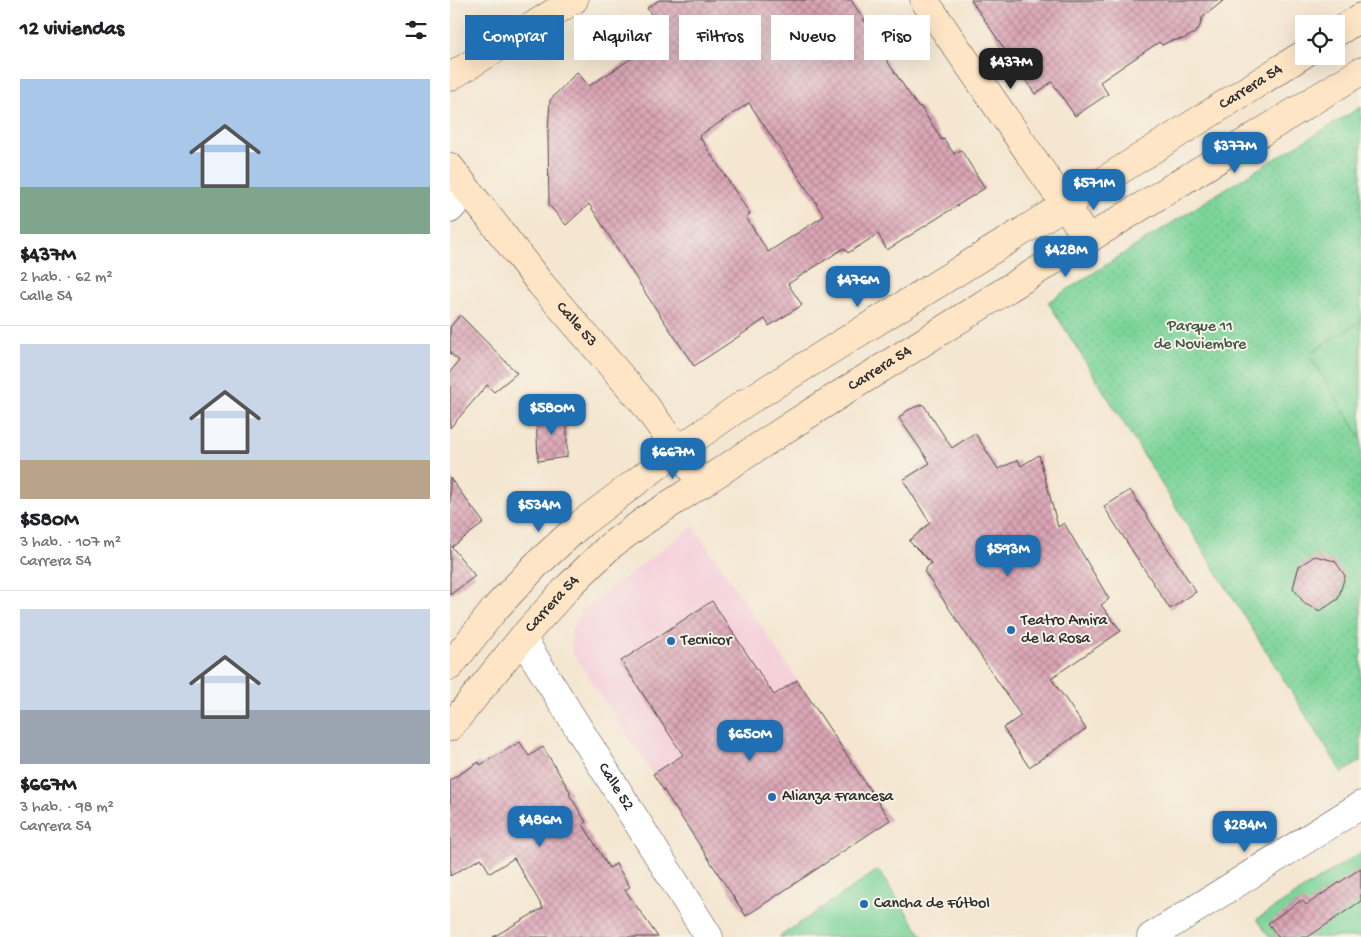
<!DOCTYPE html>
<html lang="es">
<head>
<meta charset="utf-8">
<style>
	body { margin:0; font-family:"Gochi Hand",sans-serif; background:#f6f6f6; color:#202124; height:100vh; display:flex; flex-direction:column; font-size:19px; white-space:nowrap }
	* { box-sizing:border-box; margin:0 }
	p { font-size:16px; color:#757577 }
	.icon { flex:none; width:28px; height:28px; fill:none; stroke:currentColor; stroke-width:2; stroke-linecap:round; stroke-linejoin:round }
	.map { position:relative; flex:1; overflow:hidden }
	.sheet { display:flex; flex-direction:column; background:#fff; width:450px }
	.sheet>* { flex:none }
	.hud { position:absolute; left:15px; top:15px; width:475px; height:45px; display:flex; gap:10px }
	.controls { position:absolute; left:845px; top:15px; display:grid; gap:10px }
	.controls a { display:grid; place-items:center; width:50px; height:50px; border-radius:0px; background:#fff; box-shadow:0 5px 20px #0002; font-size:25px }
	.price { position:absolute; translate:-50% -42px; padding:0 11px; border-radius:10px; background:#1f6fb2; color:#fff; font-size:16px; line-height:32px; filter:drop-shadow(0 1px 2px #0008) }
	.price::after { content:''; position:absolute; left:50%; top:30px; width:15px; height:11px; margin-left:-8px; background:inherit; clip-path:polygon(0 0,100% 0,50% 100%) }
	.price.current { background:#222; color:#fff }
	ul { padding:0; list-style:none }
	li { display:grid; align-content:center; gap:10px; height:265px; padding:0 20px }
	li+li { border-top:1px solid #e0e0e0 }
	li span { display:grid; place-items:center; height:155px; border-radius:0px; color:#555 }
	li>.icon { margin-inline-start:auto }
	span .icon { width:90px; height:90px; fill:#fffc; stroke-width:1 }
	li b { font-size:21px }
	h2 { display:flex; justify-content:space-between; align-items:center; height:60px; padding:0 20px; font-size:21px }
	.chip { padding:0 18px; border-radius:0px; background:#fff; box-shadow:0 5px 20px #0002; font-size:18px; line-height:45px }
	.chip.current { background:#1f6fb2; color:#fff }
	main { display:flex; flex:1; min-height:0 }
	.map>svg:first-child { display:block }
	.built { fill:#f5cfda }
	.park { fill:url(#park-dots); stroke:#548062; fill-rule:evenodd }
	.pitch { fill:#7cd499; stroke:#548062 }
	.building { fill:url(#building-cross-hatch); fill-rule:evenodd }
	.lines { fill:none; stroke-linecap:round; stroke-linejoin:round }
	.street-casing { stroke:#494744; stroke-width:29 }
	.secondary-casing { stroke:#494744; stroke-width:29 }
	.street { stroke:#fff; stroke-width:28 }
	.secondary { stroke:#fde5c5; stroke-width:28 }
	.poi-dot { fill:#1f6fb2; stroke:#f7f3e8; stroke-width:2 }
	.labels { text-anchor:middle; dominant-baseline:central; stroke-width:4; stroke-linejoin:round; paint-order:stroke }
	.street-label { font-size:16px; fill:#2b2b2b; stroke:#f7f3e8 }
	.park-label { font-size:16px; fill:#3f5546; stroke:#f7f3e8 }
	.poi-label { font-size:16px; fill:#2b2b2b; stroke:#f7f3e8; text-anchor:start }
</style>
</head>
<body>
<main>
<section class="sheet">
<h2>12 viviendas<svg class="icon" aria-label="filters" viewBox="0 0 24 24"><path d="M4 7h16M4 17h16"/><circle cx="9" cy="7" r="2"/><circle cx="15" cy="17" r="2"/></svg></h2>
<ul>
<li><span style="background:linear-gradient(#a9c7e8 70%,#7fa58c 0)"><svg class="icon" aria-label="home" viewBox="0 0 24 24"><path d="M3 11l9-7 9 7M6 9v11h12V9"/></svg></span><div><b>$437M</b><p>2 hab. · 62 m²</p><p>Calle 54</p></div></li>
<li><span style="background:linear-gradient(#c9d6e8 75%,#b9a48a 0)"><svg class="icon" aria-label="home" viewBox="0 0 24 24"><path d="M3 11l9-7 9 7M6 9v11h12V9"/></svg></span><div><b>$580M</b><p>3 hab. · 107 m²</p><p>Carrera 54</p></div></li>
<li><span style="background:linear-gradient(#c9d6e8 65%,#9aa5b1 0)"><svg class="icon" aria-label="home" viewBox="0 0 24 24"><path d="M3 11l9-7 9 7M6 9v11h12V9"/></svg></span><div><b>$667M</b><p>3 hab. · 98 m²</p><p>Carrera 54</p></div></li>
</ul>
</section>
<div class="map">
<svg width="911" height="937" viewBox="0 0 911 937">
	<defs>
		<pattern id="park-dots" width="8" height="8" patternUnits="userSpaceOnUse" patternTransform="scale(1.25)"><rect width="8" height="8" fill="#7cd499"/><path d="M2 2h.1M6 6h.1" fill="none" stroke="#6bb684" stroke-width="1.8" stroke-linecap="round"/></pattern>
		<pattern id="building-cross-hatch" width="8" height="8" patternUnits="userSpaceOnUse" patternTransform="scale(1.25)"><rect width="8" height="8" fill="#dba5b6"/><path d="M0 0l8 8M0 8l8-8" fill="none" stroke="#b28794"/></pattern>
	</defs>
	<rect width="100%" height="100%" fill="#f7f3e8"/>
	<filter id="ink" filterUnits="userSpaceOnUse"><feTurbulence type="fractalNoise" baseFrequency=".02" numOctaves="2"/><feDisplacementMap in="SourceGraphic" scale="10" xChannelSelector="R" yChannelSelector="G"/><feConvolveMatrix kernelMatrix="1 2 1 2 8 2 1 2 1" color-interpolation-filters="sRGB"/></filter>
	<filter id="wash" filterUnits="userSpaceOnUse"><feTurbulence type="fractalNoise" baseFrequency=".0096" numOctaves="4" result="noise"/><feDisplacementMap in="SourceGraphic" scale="20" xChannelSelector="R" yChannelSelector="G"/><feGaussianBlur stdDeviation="1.12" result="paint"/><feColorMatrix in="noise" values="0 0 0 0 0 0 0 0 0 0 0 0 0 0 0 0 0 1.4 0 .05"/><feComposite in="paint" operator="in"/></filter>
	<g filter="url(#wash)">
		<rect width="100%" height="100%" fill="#f4e6d0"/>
		<!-- built -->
		<polygon class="built" points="243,526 347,680 203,774 122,652 122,629 131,611"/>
		<!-- park -->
		<path class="park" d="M 911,107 L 911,321 L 859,354 L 911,438 L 911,761 L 892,773 L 598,302 L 775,189 ZM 865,557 L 895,576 L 888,599 L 870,611 L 855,604 L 843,588 L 849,566 Z"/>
		<!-- pitch -->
		<g class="pitch">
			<polygon points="911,321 911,438 859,354"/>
			<polygon points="911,852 911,937 819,937 807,919"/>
			<polygon points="428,870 473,937 329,937"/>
		</g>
		<g id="blocks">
			<!-- building -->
			<g class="building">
				<path d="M 209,0 L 401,0 L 426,38 L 423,40 L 468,107 L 470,106 L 492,140 L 494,139 L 504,154 L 511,150 L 535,188 L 437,250 L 428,234 L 398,253 L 394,248 L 338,284 L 352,305 L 319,326 L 315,319 L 244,366 L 196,294 L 139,204 L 116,225 L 99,205 L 98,133 L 100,100 L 127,72 L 139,86 L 187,55 L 179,44 L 208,24 L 197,8 ZM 299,103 L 367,204 L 366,204 L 374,216 L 318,252 L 296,217 L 300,214 L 249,136 Z"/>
				<polygon points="521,0 774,0 752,18 750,26 745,33 733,39 720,41 712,45 709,42 650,82 658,94 625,116 602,82 585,94"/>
				<polygon points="10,315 67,373 44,392 37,385 0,428 0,372 9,361 0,353 0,327"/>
				<polygon points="473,404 502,448 525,433 548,469 568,460 571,466 589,455 608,527 614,523 659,599 651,605 671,631 601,678 636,729 579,767 553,728 571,716 474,571 481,563 459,541 480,523 453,480 480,463 449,418 458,410"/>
				<polygon points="117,411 117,457 88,461 86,414"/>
				<polygon points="0,478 34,523 2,547 25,576 0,595"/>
				<polygon points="680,490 746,592 720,609 654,507"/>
				<polygon points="865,556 885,561 895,576 888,599 870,611 855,604 843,588 849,566"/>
				<polygon points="262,601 324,695 347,680 440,820 296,916 203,774 233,755 171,661"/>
				<polygon points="70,742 79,756 93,747 121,793 119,794 136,822 133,824 159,868 166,864 180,887 175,890 208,937 43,937 93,908 64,858 40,873 31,858 0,876 0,780 29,762 30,765"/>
				<polygon points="911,868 911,901 858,937 828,937 818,923 852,900 856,905"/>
			</g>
		</g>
	</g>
	<g filter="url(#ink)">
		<use href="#blocks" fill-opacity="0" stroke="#494744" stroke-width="1"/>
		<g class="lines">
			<defs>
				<g id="street">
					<polyline points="0,209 17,190"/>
					<path id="s1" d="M 72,638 L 259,937"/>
					<polyline points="701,937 911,805"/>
				</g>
				<g id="secondary">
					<polyline points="474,0 615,205 638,240"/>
					<polyline points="886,33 911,17"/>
					<polyline points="0,77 124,0"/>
					<path id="s2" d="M 0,167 L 90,283 L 193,402 L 252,484"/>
					<path id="s3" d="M 0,666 L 44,610 L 85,566 L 132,523 L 227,451 L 295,403 L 615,205 L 854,54"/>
					<path id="s4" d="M 0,727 L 72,638 L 118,587 L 160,546 L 197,519 L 365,410 L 572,280 L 911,71"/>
				</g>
			</defs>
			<!-- street casing -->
			<use href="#street" class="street-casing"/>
			<!-- secondary casing -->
			<use href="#secondary" class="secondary-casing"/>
			<!-- street -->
			<use href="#street" class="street"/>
			<!-- secondary -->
			<use href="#secondary" class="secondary"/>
		</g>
	</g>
	<!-- markers -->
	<g class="poi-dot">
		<circle cx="561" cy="630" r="5"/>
		<circle cx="221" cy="641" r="5"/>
		<circle cx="322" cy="797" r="5"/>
		<circle cx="414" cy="904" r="5"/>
	</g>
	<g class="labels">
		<!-- street labels -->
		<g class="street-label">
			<text stroke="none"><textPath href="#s3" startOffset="994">Carrera 54</textPath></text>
			<text stroke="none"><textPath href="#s2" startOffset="202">Calle 53</textPath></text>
			<text stroke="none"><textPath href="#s4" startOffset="565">Carrera 54</textPath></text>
			<text stroke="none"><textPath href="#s4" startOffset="160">Carrera 54</textPath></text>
			<text stroke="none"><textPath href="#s1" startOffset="176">Calle 52</textPath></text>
		</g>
		<!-- park labels -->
		<g class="park-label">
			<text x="750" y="327">Parque 11<tspan x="750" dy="18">de Noviembre</tspan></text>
		</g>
		<!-- poi labels -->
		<g class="poi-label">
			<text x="571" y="621">Teatro Amira<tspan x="571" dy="18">de la Rosa</tspan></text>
			<text x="231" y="641">Tecnicor</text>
			<text x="332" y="797">Alianza Francesa</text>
			<text x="424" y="904">Cancha de Fútbol</text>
		</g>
	</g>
</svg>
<div class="controls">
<a><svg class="icon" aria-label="locate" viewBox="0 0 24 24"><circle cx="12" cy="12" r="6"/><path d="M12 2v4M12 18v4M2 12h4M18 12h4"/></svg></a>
</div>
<b class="price current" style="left:561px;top:90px">$437M</b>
<b class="price" style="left:785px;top:174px">$377M</b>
<b class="price" style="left:644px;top:211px">$571M</b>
<b class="price" style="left:616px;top:278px">$428M</b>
<b class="price" style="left:408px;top:308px">$476M</b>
<b class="price" style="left:102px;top:436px">$580M</b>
<b class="price" style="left:223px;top:480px">$667M</b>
<b class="price" style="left:89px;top:533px">$534M</b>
<b class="price" style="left:558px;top:577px">$593M</b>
<b class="price" style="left:300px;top:762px">$650M</b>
<b class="price" style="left:90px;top:848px">$486M</b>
<b class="price" style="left:795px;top:853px">$284M</b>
<div class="hud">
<a class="chip current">Comprar</a>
<a class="chip">Alquilar</a>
<a class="chip">Filtros</a>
<a class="chip">Nuevo</a>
<a class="chip">Piso</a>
</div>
</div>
</main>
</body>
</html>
